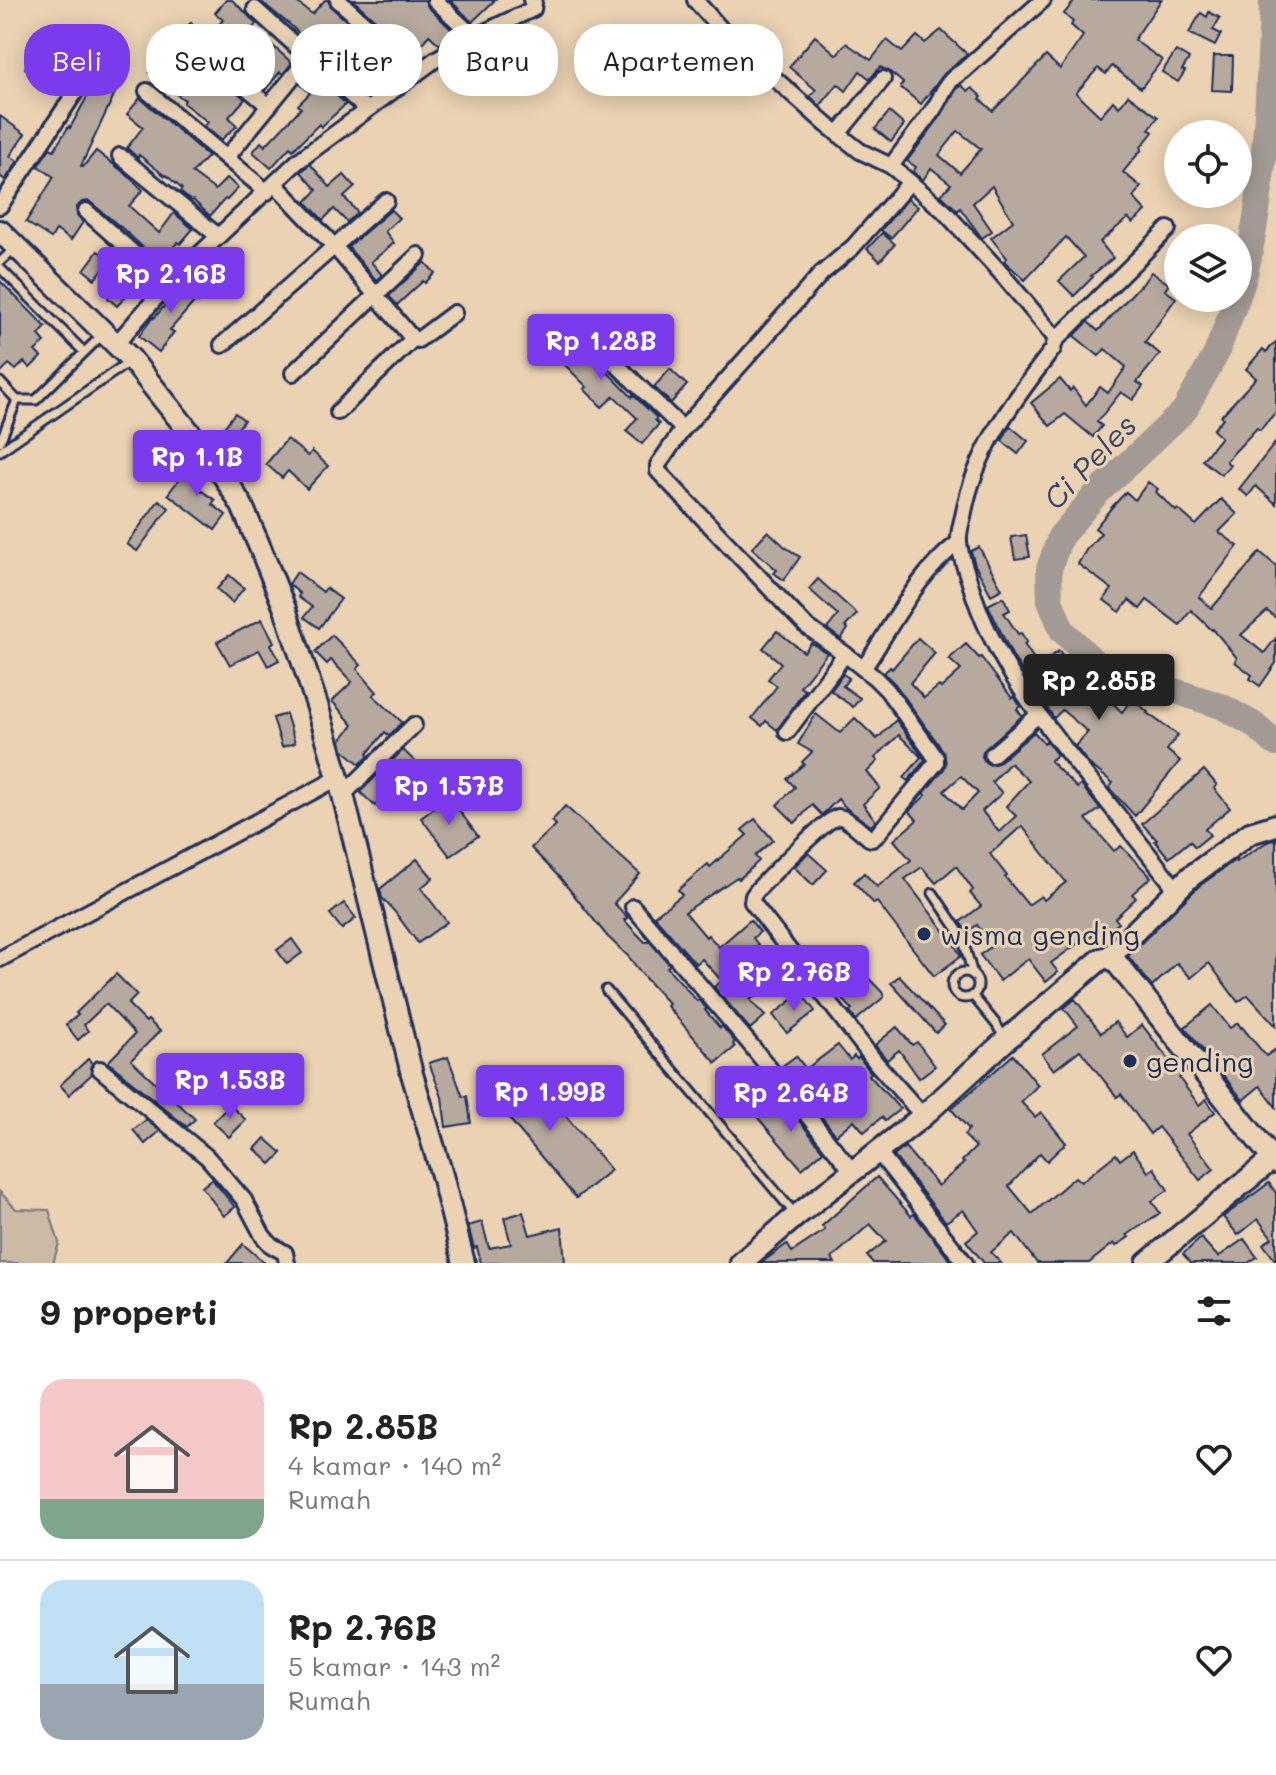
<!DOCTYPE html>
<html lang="id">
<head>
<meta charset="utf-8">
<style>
	body { margin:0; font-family:Mali,sans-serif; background:#f6f6f6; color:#222; height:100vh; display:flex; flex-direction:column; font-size:30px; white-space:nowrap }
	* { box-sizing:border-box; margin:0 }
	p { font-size:26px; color:#767676 }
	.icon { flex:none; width:44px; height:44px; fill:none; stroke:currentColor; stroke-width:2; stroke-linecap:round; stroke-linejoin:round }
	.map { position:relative; height:1263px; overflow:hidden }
	.side { display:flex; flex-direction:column; background:#fff; flex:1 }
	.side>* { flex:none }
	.banner { position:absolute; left:24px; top:24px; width:800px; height:72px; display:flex; gap:16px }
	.fabs { position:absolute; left:1164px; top:120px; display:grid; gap:16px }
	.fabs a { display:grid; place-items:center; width:88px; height:88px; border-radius:50%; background:#fff; box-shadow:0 4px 20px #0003; font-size:40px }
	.price { position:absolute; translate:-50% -68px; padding:0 18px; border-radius:8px; background:#7c3aed; color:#fff; font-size:26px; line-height:52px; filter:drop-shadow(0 2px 4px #0008) }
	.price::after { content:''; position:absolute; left:50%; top:48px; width:24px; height:18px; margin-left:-12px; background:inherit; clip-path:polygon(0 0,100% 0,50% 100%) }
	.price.on { background:#222; color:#fff }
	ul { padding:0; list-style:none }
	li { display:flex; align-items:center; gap:24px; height:200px; padding:0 40px }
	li+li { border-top:2px solid #e0e0e0 }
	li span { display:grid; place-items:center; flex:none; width:224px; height:160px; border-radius:24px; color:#555 }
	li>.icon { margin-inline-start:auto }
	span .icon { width:96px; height:96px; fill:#fffc; stroke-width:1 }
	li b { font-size:34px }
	h2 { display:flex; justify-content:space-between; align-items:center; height:96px; padding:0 40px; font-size:34px }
	.pill { padding:0 28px; border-radius:32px; background:#fff; box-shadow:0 4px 20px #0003; font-size:28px; line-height:72px }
	.pill.on { background:#7c3aed; color:#fff }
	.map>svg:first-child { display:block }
	.green { fill:#ccbaa6; stroke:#747482; stroke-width:2 }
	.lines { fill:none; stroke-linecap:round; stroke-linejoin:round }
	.river { stroke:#a39a95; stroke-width:26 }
	.building { fill:#b7a99d; stroke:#1b2f5e; stroke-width:2; fill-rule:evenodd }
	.lane-casing { stroke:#1b2f5e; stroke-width:13 }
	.street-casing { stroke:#1b2f5e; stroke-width:20 }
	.secondary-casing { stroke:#1b2f5e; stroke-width:26 }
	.lane { stroke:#ead2b2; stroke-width:7 }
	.street { stroke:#ead2b2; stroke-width:14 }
	.secondary { stroke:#ead2b2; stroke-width:20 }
	.poi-dot { fill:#1b2f5e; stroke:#ead2b2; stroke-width:3 }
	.labels { text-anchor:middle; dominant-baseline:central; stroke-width:6; stroke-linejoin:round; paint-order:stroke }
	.poi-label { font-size:28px; fill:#1b2f5e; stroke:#ead2b2; text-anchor:start }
	.water-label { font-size:30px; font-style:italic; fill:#364469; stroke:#ead2b2 }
</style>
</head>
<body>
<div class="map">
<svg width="1276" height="1263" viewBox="0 0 1276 1263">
	<rect width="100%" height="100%" fill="#ead2b2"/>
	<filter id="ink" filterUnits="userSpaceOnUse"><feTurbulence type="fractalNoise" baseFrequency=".0125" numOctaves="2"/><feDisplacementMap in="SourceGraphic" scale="16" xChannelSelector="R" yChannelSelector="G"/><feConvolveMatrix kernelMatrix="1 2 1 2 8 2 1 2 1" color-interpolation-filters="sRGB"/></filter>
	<g filter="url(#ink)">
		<!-- green -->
		<polygon class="green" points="0,1192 16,1209 49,1210 59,1243 53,1263 0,1263"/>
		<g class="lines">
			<!-- river -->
			<g class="river">
				<path d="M 1238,296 C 1248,268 1252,241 1257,211 C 1267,141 1270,71 1272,0"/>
				<polyline points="1237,298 1216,354 1184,411 1098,492 1060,537 1049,569 1050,600 1062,630 1095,663 1144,681 1221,706 1253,724 1276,744"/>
			</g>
		</g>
		<!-- building -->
		<g class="building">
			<polygon points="226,0 232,0 245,12 256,24 253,28 292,63 283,74 280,72 265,90 211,45 206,43 198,46 195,52 198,60 245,99 229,117 237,126 221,140 204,126 208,122 183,103 185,100 160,84 149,73 159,61 166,68 187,44 178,33 191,23 205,40 223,20 215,13"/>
			<polygon points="259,0 294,0 312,14 325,0 328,0 331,7 397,66 389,75 384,70 362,92 289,24"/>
			<polygon points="353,0 425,0 428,7 453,31 440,45 429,35 413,54"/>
			<polygon points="450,0 495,0 472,22"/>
			<path d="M 1075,0 L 1161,0 L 1134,40 L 1162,60 L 1141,88 L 1112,66 L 1106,74 L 1098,68 L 1076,93 L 1100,116 L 1113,101 L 1119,107 L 1128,95 L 1158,117 L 1149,129 L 1153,132 L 1141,147 L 1142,149 L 1123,172 L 1141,187 L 1133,197 L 1146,211 L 1133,223 L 1128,218 L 1100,242 L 1113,258 L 1091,276 L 1093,277 L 1074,296 L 1059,281 L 1084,257 L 1066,237 L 1025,280 L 1004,261 L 1007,258 L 991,238 L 1013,221 L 992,186 L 973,203 L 992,231 L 982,238 L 960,208 L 958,211 L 941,195 L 951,184 L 931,168 L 923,180 L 913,172 L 916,167 L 907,161 L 941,116 L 956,90 L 961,85 L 968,91 L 972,88 L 982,97 L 980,99 L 993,111 L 1046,56 L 1060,69 L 1083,36 L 1071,25 L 1073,22 L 1064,14 ZM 958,131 L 981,149 L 960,173 L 939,155 Z"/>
			<polygon points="1209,12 1220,18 1213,30 1221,34 1215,46 1189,33 1201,13 1207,17"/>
			<polygon points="941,30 967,54 944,74 921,104 900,87 903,83 889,71 880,67 870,79 860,71 846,91 838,84 820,106 810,96 816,90 789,67 815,36 837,55 846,43 871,60 887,40 902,52 917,36 925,43"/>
			<polygon points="37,51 66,70 54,88 25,68"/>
			<polygon points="1176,51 1189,59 1182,70 1185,71 1178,82 1162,72"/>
			<polygon points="1214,56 1233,56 1232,91 1212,90"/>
			<polygon points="310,72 346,104 321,127 319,124 293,150 290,147 271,168 253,152 261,142 265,146 301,108 298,105 310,93 300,84"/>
			<polygon points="94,84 115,93 81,166 83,167 96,151 126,174 143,190 129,206 159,233 174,213 193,229 180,244 178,242 159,262 123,229 89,201 82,202 76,208 77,215 83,222 71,240 56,230 51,238 26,222 54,177 38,166 50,148 54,150 69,126 70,128"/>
			<polygon points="140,98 208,156 192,173 215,190 227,178 238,188 227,200 225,199 210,216 193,200 191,201 180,192 182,189 166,175 165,176 139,155 138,158 127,148 143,127 127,114"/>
			<polygon points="889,112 904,125 891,142 875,129"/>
			<polygon points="0,116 25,134 10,156 18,161 5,180 0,176"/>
			<polygon points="310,164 330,187 344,175 355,187 344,197 358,213 347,222 334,209 323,220 306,202 317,190 301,172"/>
			<polygon points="908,199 918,207 891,238 881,230"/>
			<polygon points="391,210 399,218 385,231 394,243 371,262 382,275 376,280 348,247"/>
			<polygon points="882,233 895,244 880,261 867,249"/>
			<polygon points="98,251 110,260 95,279 84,270"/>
			<polygon points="425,262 435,273 425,283 423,281 397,305 389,296"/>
			<polygon points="127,272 139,282 117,306 108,298 108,294"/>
			<polygon points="1151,272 1169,284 1165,290 1176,298 1145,342 1160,354 1137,382 1143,386 1133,400 1121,392 1097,422 1102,426 1093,437 1065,414 1050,426 1031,403 1060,379 1070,391 1073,388 1086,405 1100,387 1108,393 1126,367 1105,349 1099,356 1074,336 1088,322 1098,331 1140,285 1141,286"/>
			<polygon points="189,278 206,294 198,303 196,300 170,330 174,332 159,352 139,336 153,317 154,318"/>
			<polygon points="0,281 46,327 39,335 45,342 35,351 41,357 30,368 24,362 16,370 9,364 0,373"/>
			<polygon points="562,326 632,397 633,395 657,418 655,420 659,424 642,444 626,431 637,418 614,396 602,407 584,389 587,387 544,344"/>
			<polygon points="1276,342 1276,412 1260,430 1257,428 1226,461 1230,465 1221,475 1202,460 1221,437 1213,430 1223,418 1221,416 1256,378 1246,369 1263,349 1266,352"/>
			<polygon points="670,369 687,385 671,403 654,387"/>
			<polygon points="235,413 244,420 226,445 216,438"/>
			<polygon points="1010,426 1028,441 1018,454 1002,441"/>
			<polygon points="287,439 308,456 312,451 328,466 307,489 288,471 282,478 266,464"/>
			<polygon points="1276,442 1276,504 1256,486 1248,496 1239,489"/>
			<polygon points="189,466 205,478 198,488 215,500 212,504 226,515 215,530 168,494"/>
			<polygon points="1148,482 1158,489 1156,492 1176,511 1178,509 1196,525 1221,499 1237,514 1219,532 1238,546 1199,597 1212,608 1260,552 1276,566 1276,618 1267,611 1241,635 1264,653 1276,638 1276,663 1260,686 1250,679 1252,675 1235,662 1237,658 1213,629 1212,630 1191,610 1180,625 1147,600 1140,609 1129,600 1120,612 1104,600 1112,589 1078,564 1086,550 1101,533 1095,528 1112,507 1126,492 1135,500"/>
			<polygon points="159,500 169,508 137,551 127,544"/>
			<polygon points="768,531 784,546 800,557 784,580 774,573 777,570 752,548"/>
			<polygon points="1026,535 1030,557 1015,559 1011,537"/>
			<polygon points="979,547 1002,589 991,595 975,565 971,551"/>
			<polygon points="297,572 323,592 326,588 341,599 319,628 304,617 312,607 298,597 300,594 289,584"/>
			<polygon points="229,575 244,588 232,603 217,589"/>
			<polygon points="818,579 857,614 845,627 848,629 841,639 827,629 838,615 809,589"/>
			<polygon points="1003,597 1010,610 1004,613 1018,634 1021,633 1027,642 1024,644 1036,662 1038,660 1041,663 1059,651 1068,666 1070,665 1090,688 1093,685 1122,712 1132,699 1148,712 1147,713 1178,735 1167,750 1180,761 1135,816 1109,788 1113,783 1089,764 1075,746 1088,732 1062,710 1054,718 1013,657 988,605"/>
			<polygon points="262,619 274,642 271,644 279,660 268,666 259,650 230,665 217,642"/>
			<polygon points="777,631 804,652 811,643 827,653 800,687 805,690 777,730 766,721 762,726 752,718 777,686 768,679 781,663 763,648"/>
			<polygon points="332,635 361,665 357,669 377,692 373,695 402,722 389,736 385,732 367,754 369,756 360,764 343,750 341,740 353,725 332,701 352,682 331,660 327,664 315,652"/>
			<path d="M 918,638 L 935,653 L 910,683 L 924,698 L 939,686 L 941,688 L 961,670 L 949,659 L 966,644 L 979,658 L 981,657 L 1012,698 L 1014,696 L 1020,706 L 1017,709 L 1022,716 L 983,751 L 982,756 L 985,762 L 990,765 L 998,763 L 1034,732 L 1044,743 L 1046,741 L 1057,755 L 1050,761 L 1077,788 L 1081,785 L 1100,809 L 1086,819 L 1114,851 L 1121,846 L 1151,877 L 1132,894 L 1136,898 L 1115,918 L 1119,923 L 1105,934 L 1100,929 L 1082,944 L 1080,942 L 1051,963 L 1058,972 L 1046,982 L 1028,959 L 1000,981 L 980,955 L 992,946 L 977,925 L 967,932 L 960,922 L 981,906 L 970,893 L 973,890 L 956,866 L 936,883 L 922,867 L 905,879 L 946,933 L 950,930 L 956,939 L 953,942 L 961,956 L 934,976 L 877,902 L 874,904 L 854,882 L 864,873 L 877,887 L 911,860 L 894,840 L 917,820 L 909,811 L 926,795 L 924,793 L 944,769 L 946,764 L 944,752 L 895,684 L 884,673 L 890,667 L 892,669 ZM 1010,763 L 1029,781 L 1006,806 L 1016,816 L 999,832 L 982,811 L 1002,793 L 992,782 ZM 961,776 L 978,793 L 962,810 L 944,791 ZM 1022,826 L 1066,882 L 1044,900 L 1041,896 L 1028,905 L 1005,877 L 1007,876 L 990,854 Z"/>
			<polygon points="843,674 849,678 843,686 860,698 853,707 831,691"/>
			<polygon points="286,714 295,743 282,747 273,718"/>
			<polygon points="816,714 840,733 855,718 877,739 896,720 925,760 908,781 904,778 921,757 899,735 875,758 878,761 867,772 880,788 863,804 876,821 871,826 846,808 838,799 822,815 812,805 795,823 777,805 795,787 787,779 804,764 802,762 812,752 798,744"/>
			<polygon points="403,750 420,766 406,782 401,777 397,781 402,786 395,793 390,789 375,806 360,792"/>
			<polygon points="1204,770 1217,785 1214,788 1230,808 1205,829 1210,835 1195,847 1190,841 1169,858 1155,841 1157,840 1142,824"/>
			<polygon points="449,797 478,836 450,856 421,818"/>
			<polygon points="565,806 640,874 614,903 628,918 624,920 645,942 650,942 670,965 667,967 697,1001 699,1000 707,1009 705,1010 720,1028 722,1026 735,1042 733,1044 735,1047 716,1063 667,1006 669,1004 645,978 628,956 607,936 561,879 531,848 556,825 552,821"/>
			<polygon points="755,819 773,840 755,856 759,861 739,879 737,877 685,912 706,937 708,935 719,947 750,920 760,932 753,938 782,976 750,1000 765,1016 750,1029 714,987 722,981 702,959 696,964 654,916 682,895 678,890 708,864 710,867 747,835 742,830"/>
			<polygon points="1276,839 1276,1026 1248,995 1238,1002 1209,963 1191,978 1177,963 1152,987 1128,956 1198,887 1235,860 1236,862 1267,842"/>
			<polygon points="808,853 827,870 813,885 794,867"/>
			<polygon points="417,859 433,878 421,888 447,922 418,943 394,911 382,898 380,889"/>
			<polygon points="344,903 356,918 342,929 330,914"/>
			<polygon points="292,939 302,953 287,964 277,950"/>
			<polygon points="850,959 882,992 884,997 856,1020 849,1011 852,1009 826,981"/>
			<polygon points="116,974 137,995 128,1004 146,1022 148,1020 160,1031 131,1060 195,1119 187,1127 108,1062 135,1034 106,1004 84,1025 88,1031 78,1040 66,1025 78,1015 76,1013"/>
			<polygon points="899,976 945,1025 936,1033 891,983"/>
			<polygon points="801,993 815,1011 787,1033 773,1015"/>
			<polygon points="1075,999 1101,1033 1115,1022 1127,1037 1142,1025 1170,1061 1175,1057 1186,1072 1179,1078 1199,1105 1206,1099 1215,1112 1187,1134 1214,1169 1200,1180 1158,1127 1150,1134 1121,1094 1117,1097 1080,1050 1054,1070 1042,1054 1078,1026 1064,1008"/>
			<polygon points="1212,1005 1230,1028 1238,1023 1241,1028 1242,1027 1266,1056 1276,1049 1276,1107 1260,1086 1243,1100 1185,1027"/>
			<polygon points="897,1027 912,1045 917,1042 935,1066 919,1078 899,1050 887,1060 875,1045"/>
			<polygon points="838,1045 850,1060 854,1056 857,1059 859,1057 871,1073 869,1075 900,1109 885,1121 882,1117 864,1132 854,1120 836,1135 781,1067 796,1056 806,1069"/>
			<polygon points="1013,1055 1038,1085 1021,1102 1035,1117 1041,1112 1066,1143 1047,1161 1040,1153 1009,1186 1032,1214 1075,1177 1081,1182 1116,1154 1120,1160 1133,1150 1148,1172 1154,1168 1168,1190 1152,1201 1160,1213 1127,1235 1129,1237 1116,1246 1114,1243 1089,1263 1037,1263 1014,1233 991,1252 1001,1263 984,1263 966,1241 978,1231 963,1210 946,1222 894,1156 905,1147 938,1186 964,1163 962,1161 976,1147 964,1135 969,1129 951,1109"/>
			<polygon points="448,1057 463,1097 467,1096 471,1123 446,1127 442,1097 429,1063"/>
			<polygon points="88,1059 92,1063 90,1068 92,1074 69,1095 60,1085"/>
			<polygon points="525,1067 611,1170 576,1198 490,1096"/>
			<polygon points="781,1098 823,1151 802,1169 758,1118"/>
			<polygon points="230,1105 246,1120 229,1137 213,1122"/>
			<polygon points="146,1120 160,1131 145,1144 133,1130"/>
			<polygon points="265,1138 282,1153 271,1164 255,1149"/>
			<polygon points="877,1177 911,1216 914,1214 952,1263 873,1263 867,1256 886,1241 870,1224 832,1258 835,1263 761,1263 787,1244 792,1252 825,1230 822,1226"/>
			<polygon points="212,1179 235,1207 224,1216 202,1187"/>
			<polygon points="1269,1183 1276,1193 1276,1261 1263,1244 1272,1238 1258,1219 1238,1235 1223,1217"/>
			<polygon points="523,1212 530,1235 562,1227 565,1263 481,1263 477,1247 474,1248 468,1226 482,1222 489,1248 511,1244 504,1218"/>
			<polygon points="1201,1238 1218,1257 1244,1239 1257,1257 1248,1263 1191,1263 1183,1254"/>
			<polygon points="243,1244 265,1263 227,1263"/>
		</g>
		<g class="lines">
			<defs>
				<g id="lane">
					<polyline points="0,262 16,247"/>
					<polyline points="0,268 84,352"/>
					<polyline points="0,382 17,400 36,400 103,334"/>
					<polyline points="0,442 17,400"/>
					<polyline points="0,451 130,361"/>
					<polyline points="933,893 962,936 973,975"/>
					<circle cx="965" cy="985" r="13"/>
					<polyline points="606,990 795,1214"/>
					<polyline points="973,996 996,1024 1005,1039"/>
				</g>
				<g id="street">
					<polyline points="338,0 418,72"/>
					<polyline points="435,0 474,37"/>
					<path d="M 695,0 L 726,35 L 827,125 L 860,151 L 891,166 L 944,211 L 1001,273 L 1054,336 L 1055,341 L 1053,349 C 1015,399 976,448 964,512 C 962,522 958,532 959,542 C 960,556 966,570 970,583 C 992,658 1040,719 1089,779 C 1118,815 1147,852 1176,889"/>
					<polyline points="255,9 366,109"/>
					<polyline points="205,53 269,106"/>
					<polyline points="147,91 267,192"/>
					<polyline points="838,134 883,79"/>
					<polyline points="120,156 218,236"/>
					<polyline points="227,157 309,57"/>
					<path d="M 891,166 C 905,147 919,129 933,110 C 945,93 942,84 963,71 L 1043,0"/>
					<polyline points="275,184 334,246 413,339 418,340 454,313"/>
					<polyline points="0,206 84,79"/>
					<polyline points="86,211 168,284"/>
					<polyline points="589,338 683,429"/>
					<polyline points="1055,341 1168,229"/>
					<polyline points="116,344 168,284 298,161 436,59 474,37 533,9 534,3 531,0"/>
					<polyline points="222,345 386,201"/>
					<polyline points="293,373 418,255"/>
					<polyline points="338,412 413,339"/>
					<polyline points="845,654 805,625 658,471 658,465 683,429 821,274 853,247 910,182"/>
					<path d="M 864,668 C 893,624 917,574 959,542"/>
					<path d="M 787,732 L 845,654 L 875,678 L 887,690 L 936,758 L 936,763 L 876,836 L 872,839 L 869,838 C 863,833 845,816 838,817 C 824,820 771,876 758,889 L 753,896 L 752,902 L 877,1064 L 923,1116"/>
					<polyline points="992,755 1038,715"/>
					<polyline points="343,795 414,725"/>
					<polyline points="633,907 749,1043 853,1172"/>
					<polyline points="0,959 338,778"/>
					<polyline points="100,1069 207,1157 244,1200 263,1236 271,1245 285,1253 287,1263"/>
					<polyline points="878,1152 965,1263"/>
				</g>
				<g id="secondary">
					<polyline points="0,231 131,359 222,473 242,506 259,545 285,609 318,708 343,795 412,1074 442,1175 464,1263"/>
					<polyline points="1109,957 1116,962 1276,1163"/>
					<polyline points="741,1263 796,1216 923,1116 1006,1040 1101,959 1109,957 1190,877 1250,833 1276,825"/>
					<polyline points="1147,1263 1276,1156"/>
				</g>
			</defs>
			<!-- lane casing -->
			<use href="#lane" class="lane-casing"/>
			<!-- street casing -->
			<use href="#street" class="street-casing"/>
			<!-- secondary casing -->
			<use href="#secondary" class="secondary-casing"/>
			<!-- lane -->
			<use href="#lane" class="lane"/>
			<!-- street -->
			<use href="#street" class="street"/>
			<!-- secondary -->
			<use href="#secondary" class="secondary"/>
		</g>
	</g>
	<!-- markers -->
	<g class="poi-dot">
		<circle cx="924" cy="934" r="8"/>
		<circle cx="1130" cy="1061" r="8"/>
	</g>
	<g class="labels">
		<!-- poi labels -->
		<g class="poi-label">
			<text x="940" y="934">wisma gending</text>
			<text x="1146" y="1061">gending</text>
		</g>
		<!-- water labels -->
		<g class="water-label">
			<text transform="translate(1089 461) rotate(-46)">Ci Peles</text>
		</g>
	</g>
</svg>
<div class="fabs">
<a><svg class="icon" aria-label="locate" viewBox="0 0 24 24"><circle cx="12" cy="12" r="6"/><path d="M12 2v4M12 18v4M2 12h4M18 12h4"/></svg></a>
<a><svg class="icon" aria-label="layers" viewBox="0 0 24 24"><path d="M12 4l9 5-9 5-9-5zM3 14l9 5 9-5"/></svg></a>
</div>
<b class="price" style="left:171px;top:315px">Rp 2.16B</b>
<b class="price" style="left:601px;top:382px">Rp 1.28B</b>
<b class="price" style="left:197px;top:498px">Rp 1.1B</b>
<b class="price on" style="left:1099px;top:722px">Rp 2.85B</b>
<b class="price" style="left:449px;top:827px">Rp 1.57B</b>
<b class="price" style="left:794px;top:1013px">Rp 2.76B</b>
<b class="price" style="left:230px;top:1121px">Rp 1.53B</b>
<b class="price" style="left:550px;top:1133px">Rp 1.99B</b>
<b class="price" style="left:791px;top:1134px">Rp 2.64B</b>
<div class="banner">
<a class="pill on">Beli</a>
<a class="pill">Sewa</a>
<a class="pill">Filter</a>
<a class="pill">Baru</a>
<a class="pill">Apartemen</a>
</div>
</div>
<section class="side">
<h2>9 properti<svg class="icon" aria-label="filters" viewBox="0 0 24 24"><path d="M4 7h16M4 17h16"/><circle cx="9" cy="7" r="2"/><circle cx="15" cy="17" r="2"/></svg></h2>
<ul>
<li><span style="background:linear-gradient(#f6c9c9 75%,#7fa58c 0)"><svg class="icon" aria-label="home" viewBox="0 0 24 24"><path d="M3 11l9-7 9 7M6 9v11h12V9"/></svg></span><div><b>Rp 2.85B</b><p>4 kamar · 140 m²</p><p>Rumah</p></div><svg class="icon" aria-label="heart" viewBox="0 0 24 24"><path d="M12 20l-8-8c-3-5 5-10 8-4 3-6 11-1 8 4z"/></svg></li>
<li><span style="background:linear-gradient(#bfe0f5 65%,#9aa5b1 0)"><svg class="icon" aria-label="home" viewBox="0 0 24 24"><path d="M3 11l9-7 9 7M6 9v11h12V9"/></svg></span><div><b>Rp 2.76B</b><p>5 kamar · 143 m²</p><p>Rumah</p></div><svg class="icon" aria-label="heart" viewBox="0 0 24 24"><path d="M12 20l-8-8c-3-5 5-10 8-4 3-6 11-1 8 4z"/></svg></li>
</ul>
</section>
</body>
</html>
